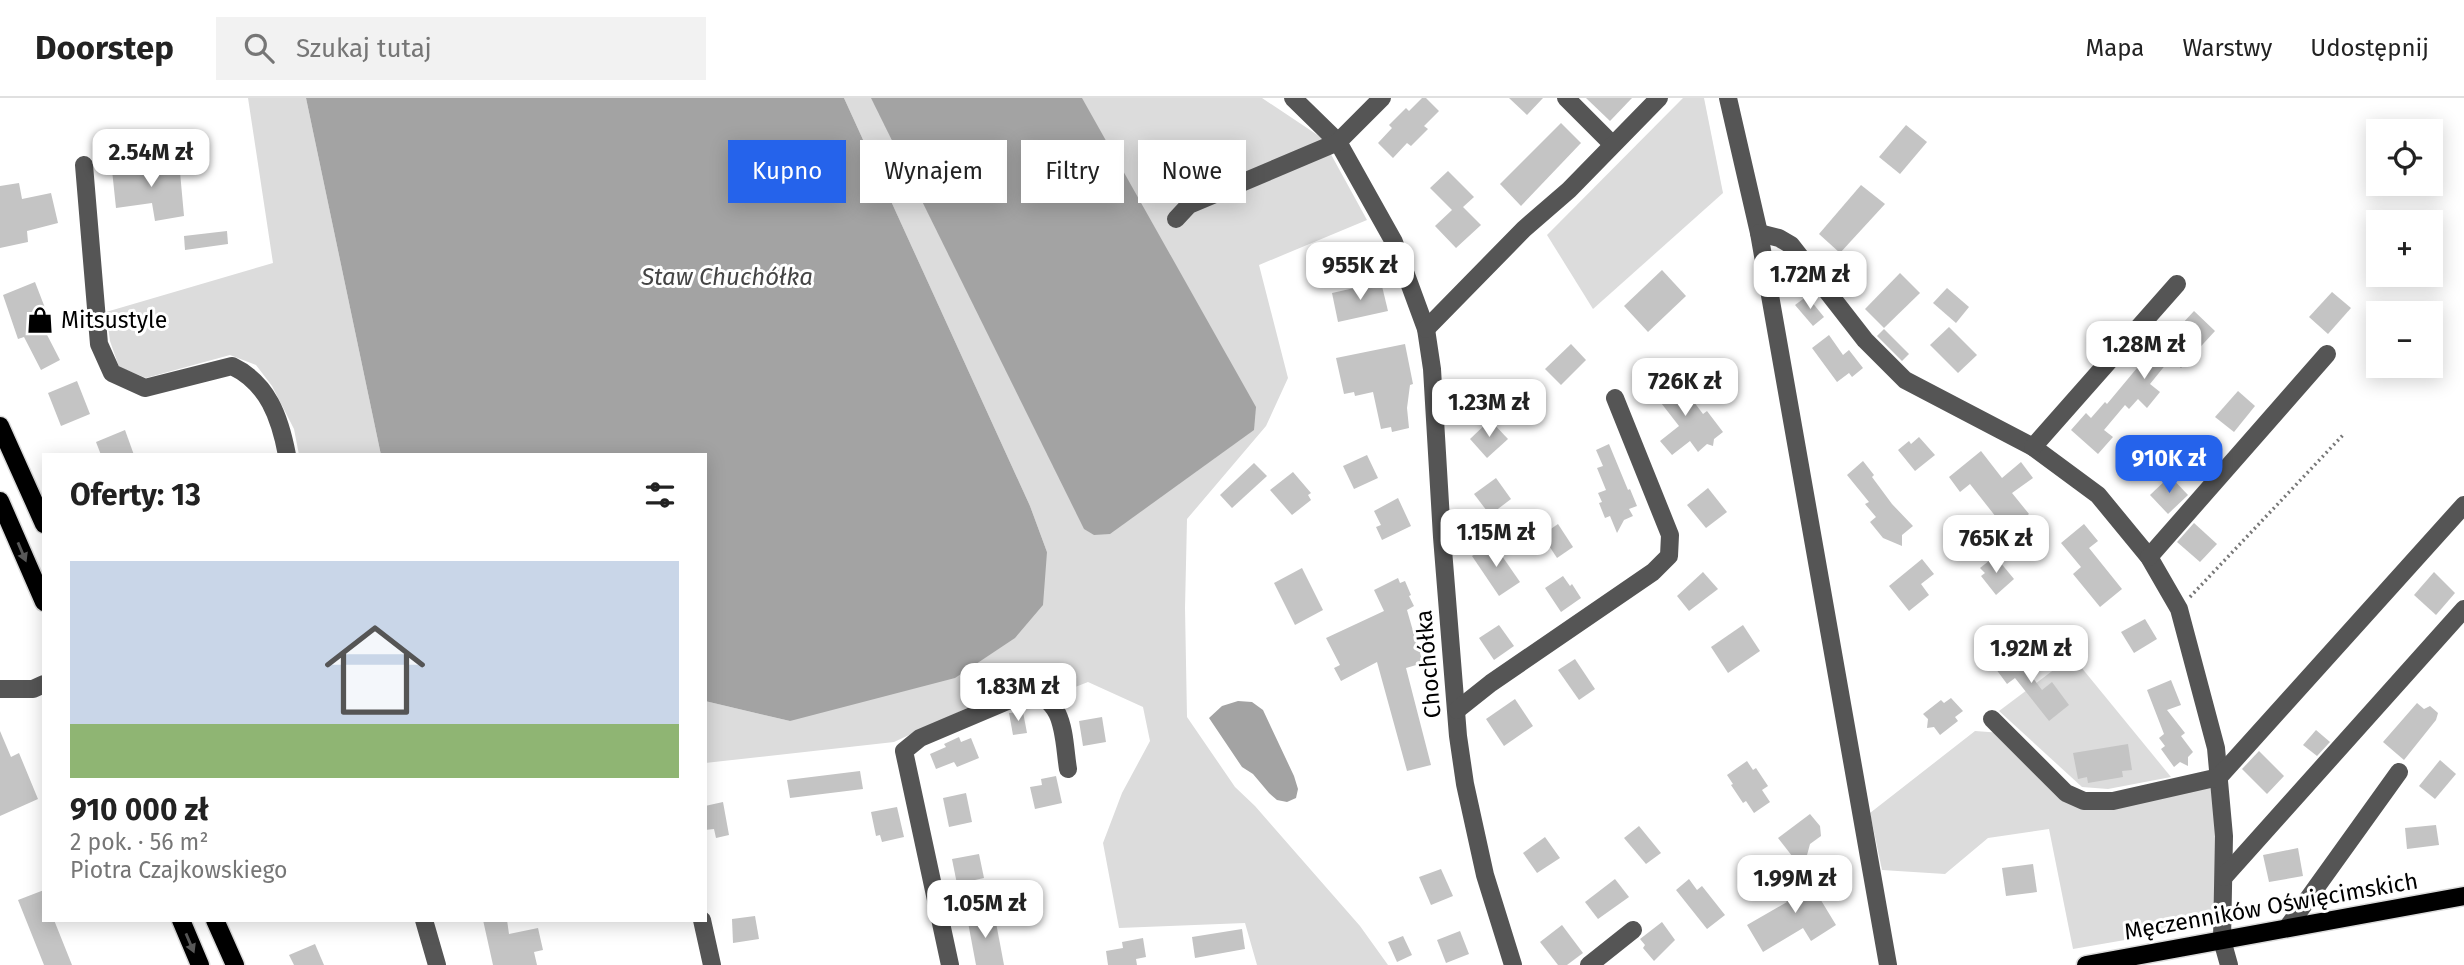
<!DOCTYPE html>
<html lang="pl">
<head>
<meta charset="utf-8">
<style>
	body { margin:0; font-family:"Fira Sans",sans-serif; background:#f2f2f2; color:#222; height:100vh; display:flex; flex-direction:column; font-size:26px; white-space:nowrap }
	* { box-sizing:border-box; margin:0 }
	p { font-size:23px; color:#767676 }
	.icon { flex:none; width:38px; height:38px; fill:none; stroke:currentColor; stroke-width:2; stroke-linecap:round; stroke-linejoin:round }
	.map { position:relative; flex:1; overflow:hidden }
	.sheet { position:absolute; left:42px; top:355px; width:665px; height:469px; display:flex; flex-direction:column; background:#fff; border-radius:0px; box-shadow:0 4px 18px #0003 }
	.sheet>* { flex:none }
	.hud { position:absolute; left:728px; top:42px; width:665px; height:63px; display:flex; gap:14px }
	.controls { position:absolute; left:2366px; top:21px; display:grid; gap:14px }
	.controls a { display:grid; place-items:center; width:77px; height:77px; border-radius:0px; background:#fff; box-shadow:0 4px 18px #0003; font-size:35px }
	.price { position:absolute; translate:-50% -60px; padding:0 16px; border-radius:14px; background:#fff; color:#222; font-size:23px; line-height:46px; filter:drop-shadow(0 2px 4px #0008) }
	.price::after { content:''; position:absolute; left:50%; top:42px; width:21px; height:16px; margin-left:-10px; background:inherit; clip-path:polygon(0 0,100% 0,50% 100%) }
	.price.on { background:#2563eb; color:#fff }
	ul { padding:0; list-style:none }
	li { display:grid; align-content:center; gap:14px; height:371px; padding:0 28px }
	li+li { border-top:2px solid #e0e0e0 }
	li span { display:grid; place-items:center; height:217px; border-radius:0px; color:#555 }
	li>.icon { margin-inline-start:auto }
	span .icon { width:126px; height:126px; fill:#fffc; stroke-width:1 }
	li b { font-size:30px }
	h2 { display:flex; justify-content:space-between; align-items:center; height:84px; padding:0 28px; font-size:30px }
	.tag { padding:0 24px; border-radius:0px; background:#fff; box-shadow:0 4px 18px #0003; font-size:24px; line-height:63px }
	.tag.on { background:#2563eb; color:#fff }
	header { display:flex; align-items:center; gap:42px; box-sizing:border-box; height:98px; padding:0 35px; background:#fff; border-bottom:2px solid #e0e0e0 }
	header strong { font-size:33px }
	nav { display:flex; gap:38px; margin-inline-start:auto; font-size:24px }
	.search { width:490px; height:63px; background:#f2f2f2; display:flex; align-items:center; gap:18px; box-sizing:border-box; padding:0 24px; border-radius:0px; color:#767676; font-size:26px }
	.map>svg:first-child { display:block }
	.green { fill:#dcdcdc }
	.water { fill:#a3a3a3 }
	.building { fill:#c4c4c4 }
	.lines { fill:none; stroke-linecap:round; stroke-linejoin:round }
	.major-casing { stroke:#dbdbdb; stroke-width:21 }
	.path { stroke:#777; stroke-width:3.5; stroke-dasharray:2 3.5; stroke-linecap:butt }
	.minor { stroke:#555; stroke-width:18 }
	.major { stroke:#000; stroke-width:18 }
	.oneway { fill:#595959 }
	.labels { text-anchor:middle; dominant-baseline:central; stroke-width:6; stroke-linejoin:round; paint-order:stroke }
	.poi-label { font-size:23px; fill:#000; stroke:#fff; text-anchor:start }
	.street-label { font-size:23px; fill:#000; stroke:#fff }
	.water-label { font-size:24px; font-style:italic; fill:#444; stroke:#fff }
</style>
</head>
<body>
<header>
<strong>Doorstep</strong>
<div class="search"><svg class="icon" aria-label="search" viewBox="0 0 24 24"><circle cx="10" cy="10" r="6"/><path d="M15 15l6 6"/></svg>Szukaj tutaj</div>
<nav><a>Mapa</a><a>Warstwy</a><a>Udostępnij</a></nav>
</header>
<div class="map">
<svg width="2464" height="867" viewBox="0 0 2464 867">
	<rect width="100%" height="100%" fill="#fff"/>
	<!-- green -->
	<g class="green">
		<polygon points="248,0 306,0 381,357 299,357 294,331 272,288 256,267 230,257 146,280 119,269 110,243 106,214 273,165"/>
		<polygon points="844,0 1262,0 1322,40 1367,122 1259,167 1288,280 1266,328 1187,421 1185,510 1187,619 1235,689 1255,708 1360,828 1388,867 1257,867 1245,825 1119,830 1103,745 1122,695 1150,643 1143,609 1088,584 1060,595 1038,584 1010,590 894,644 705,665 705,603 790,623 1047,454 1030,408"/>
		<polygon points="1683,0 1704,0 1723,95 1593,211 1547,137"/>
		<polygon points="2072,558 2171,679 2108,691 2082,689 1999,613"/>
		<polygon points="1975,633 2002,635 2069,704 2214,685 2218,738 2217,826 2073,851 2049,731 1988,740 1945,776 1882,772 1870,715"/>
	</g>
	<!-- water -->
	<g class="water">
		<polygon points="306,0 844,0 1030,408 1047,454 1043,507 1015,540 955,580 790,623 705,603 705,357 381,357"/>
		<polygon points="871,0 1082,0 1256,309 1254,332 1110,436 1094,437 1084,431"/>
		<polygon points="1238,603 1252,604 1263,612 1294,678 1298,691 1296,700 1287,704 1277,702 1269,695 1253,676 1242,669 1209,620 1222,608"/>
	</g>
	<!-- building -->
	<g class="building">
		<polygon points="1422,0 1426,0 1439,13 1424,28 1428,31 1411,48 1407,45 1393,60 1378,45 1392,30 1389,27 1406,10 1409,13"/>
		<polygon points="1509,0 1543,0 1527,17"/>
		<polygon points="1586,0 1632,0 1610,23"/>
		<polygon points="1561,25 1581,45 1521,108 1500,86"/>
		<polygon points="1906,27 1927,44 1900,76 1879,59"/>
		<polygon points="179,63 184,118 155,123 152,105 116,110 112,72"/>
		<polygon points="1448,73 1474,99 1463,109 1481,127 1456,150 1435,128 1452,112 1430,90"/>
		<polygon points="19,85 22,101 51,95 58,125 27,133 28,144 0,150 0,88"/>
		<polygon points="1861,87 1885,106 1840,155 1819,136"/>
		<polygon points="227,133 228,146 185,152 184,138"/>
		<polygon points="1662,172 1686,198 1648,234 1624,208"/>
		<polygon points="1900,175 1920,195 1884,230 1865,211"/>
		<polygon points="35,184 52,228 44,231 60,262 41,272 24,239 18,241 3,197"/>
		<polygon points="1381,184 1388,213 1338,224 1332,195"/>
		<polygon points="1947,190 1969,209 1956,225 1933,205"/>
		<polygon points="2332,194 2351,210 2328,236 2309,219"/>
		<polygon points="1807,198 1824,219 1813,228 1795,207"/>
		<polygon points="2194,213 2215,233 2181,270 2171,260 2150,286 2160,294 2147,310 2138,301 2129,311 2125,307 2104,332 2113,339 2098,356 2071,332 2086,315 2091,320 2105,304 2107,306 2142,264 2145,266"/>
		<polygon points="1949,229 1977,257 1958,275 1930,247"/>
		<polygon points="1884,231 1909,256 1902,263 1877,238"/>
		<polygon points="1829,237 1843,257 1849,252 1863,270 1852,279 1849,275 1837,284 1812,250"/>
		<polygon points="1405,246 1413,286 1410,287 1407,310 1409,330 1392,334 1391,329 1381,331 1373,294 1355,298 1354,294 1344,296 1336,260"/>
		<polygon points="1571,246 1586,262 1561,287 1545,271"/>
		<polygon points="1673,276 1703,316 1707,313 1723,334 1714,341 1713,348 1707,346 1698,354 1690,343 1672,357 1660,343 1679,328 1651,292"/>
		<polygon points="77,283 90,316 61,328 48,295"/>
		<polygon points="2238,293 2255,308 2234,334 2215,319"/>
		<polygon points="1490,322 1508,341 1487,360 1470,341"/>
		<polygon points="125,332 134,357 101,357 96,344"/>
		<polygon points="1919,339 1935,357 1915,373 1898,352 1909,343 1911,346"/>
		<polygon points="1609,346 1628,392 1630,391 1637,408 1629,411 1633,418 1624,422 1617,435 1610,418 1605,420 1599,405 1602,404 1598,395 1606,392 1597,370 1603,368 1596,352"/>
		<polygon points="1981,353 2002,380 2021,364 2033,380 2012,395 2029,416 2007,433 1970,386 1960,394 1949,379"/>
		<polygon points="1367,357 1378,380 1354,391 1343,368"/>
		<polygon points="1863,363 1874,377 1872,379 1892,406 1913,428 1902,437 1902,448 1883,440 1870,424 1876,419 1865,406 1869,404 1847,377"/>
		<polygon points="1254,365 1267,378 1232,410 1220,397"/>
		<polygon points="1293,374 1311,395 1308,397 1311,402 1292,417 1270,392"/>
		<polygon points="2170,378 2188,397 2168,416 2150,397"/>
		<polygon points="1496,380 1511,401 1490,417 1474,396"/>
		<polygon points="1708,390 1727,414 1706,430 1687,407"/>
		<polygon points="1398,400 1411,428 1382,442 1376,429 1381,427 1374,413"/>
		<polygon points="2194,425 2217,446 2200,464 2177,444"/>
		<polygon points="1558,426 1573,449 1557,460 1542,437"/>
		<polygon points="2084,426 2098,443 2089,450 2122,491 2100,509 2073,476 2081,469 2061,445"/>
		<polygon points="1493,445 1520,484 1499,498 1472,458"/>
		<polygon points="1995,458 2014,481 1996,497 1981,478 1985,475 1980,470"/>
		<polygon points="1922,461 1934,476 1921,486 1929,497 1909,513 1889,488"/>
		<polygon points="1302,470 1323,512 1295,527 1274,485"/>
		<polygon points="1703,474 1718,491 1689,513 1677,498"/>
		<polygon points="2434,474 2455,495 2436,517 2414,497"/>
		<polygon points="1563,478 1570,488 1572,486 1581,500 1561,514 1545,490"/>
		<polygon points="1398,480 1400,485 1405,483 1411,497 1409,498 1414,508 1407,512 1417,547 1423,546 1420,555 1423,565 1406,570 1431,667 1407,673 1377,564 1341,583 1334,570 1340,567 1326,540 1384,513 1374,492"/>
		<polygon points="2145,521 2157,541 2134,555 2121,534"/>
		<polygon points="1499,527 1514,548 1494,562 1479,540"/>
		<polygon points="1743,527 1760,553 1728,575 1711,549"/>
		<polygon points="2017,549 2025,560 2021,564 2042,592 2052,584 2069,607 2049,623 2015,580 2007,586 1993,567"/>
		<polygon points="1575,561 1595,591 1579,602 1558,572"/>
		<polygon points="2171,582 2181,607 2167,612 2185,635 2181,638 2193,654 2188,659 2188,668 2180,664 2174,669 2161,651 2165,648 2159,640 2164,636 2147,592"/>
		<polygon points="1951,600 1963,613 1955,619 1958,623 1940,637 1934,629 1927,630 1928,621 1923,616 1941,602 1944,605"/>
		<polygon points="1515,601 1533,628 1504,648 1486,621"/>
		<polygon points="2417,605 2424,611 2430,608 2438,615 2436,622 2404,662 2383,644"/>
		<polygon points="1023,614 1027,635 1013,637 1009,615"/>
		<polygon points="1102,619 1106,644 1083,648 1079,623"/>
		<polygon points="2316,632 2330,644 2317,658 2303,647"/>
		<polygon points="0,633 11,659 19,655 38,701 0,718"/>
		<polygon points="959,639 961,644 971,640 979,660 957,669 954,664 936,671 930,656 946,649 944,646"/>
		<polygon points="2128,646 2132,672 2122,673 2123,679 2088,685 2087,679 2078,681 2073,655"/>
		<polygon points="2259,653 2284,678 2267,696 2242,671"/>
		<polygon points="2440,662 2456,676 2435,701 2419,688"/>
		<polygon points="1747,663 1753,672 1756,670 1768,688 1762,692 1770,704 1754,715 1746,703 1743,705 1731,687 1733,686 1727,677"/>
		<polygon points="860,673 863,691 790,700 787,682"/>
		<polygon points="1056,678 1062,705 1035,711 1030,689 1042,687 1041,681"/>
		<polygon points="966,695 972,724 949,729 943,700"/>
		<polygon points="723,704 729,737 716,740 714,731 705,732 705,708"/>
		<polygon points="897,709 904,739 882,744 880,737 876,738 871,714"/>
		<polygon points="1810,716 1820,728 1821,738 1810,746 1803,772 1778,740"/>
		<polygon points="2436,727 2439,747 2407,751 2405,730"/>
		<polygon points="1639,728 1661,755 1646,766 1624,740"/>
		<polygon points="1545,739 1560,760 1537,775 1523,755"/>
		<polygon points="2298,750 2303,778 2269,784 2263,757"/>
		<polygon points="979,756 984,780 957,786 952,761"/>
		<polygon points="2033,766 2037,794 2006,798 2002,770"/>
		<polygon points="1441,771 1453,798 1431,807 1419,779"/>
		<polygon points="1818,775 1830,793 1819,799 1836,827 1811,843 1803,830 1763,854 1747,827 1787,804 1782,797"/>
		<polygon points="1615,781 1629,799 1598,821 1585,804"/>
		<polygon points="1689,781 1697,792 1702,788 1725,817 1707,831 1676,792"/>
		<polygon points="44,792 44,822 54,822 72,867 44,867 18,802"/>
		<polygon points="994,814 1004,867 976,867 967,819"/>
		<polygon points="755,818 759,841 733,845 732,821"/>
		<polygon points="483,822 507,822 509,836 538,830 543,852 534,854 537,867 493,867"/>
		<polygon points="1662,824 1675,842 1654,863 1643,850 1645,847 1640,841"/>
		<polygon points="1562,827 1583,855 1567,867 1558,867 1540,844"/>
		<polygon points="1242,831 1245,851 1195,860 1192,839"/>
		<polygon points="1460,833 1469,856 1446,865 1437,842"/>
		<polygon points="1403,838 1412,857 1397,864 1388,844"/>
		<polygon points="1143,840 1146,859 1136,861 1137,867 1108,867 1106,853 1123,850 1122,844"/>
		<polygon points="315,846 324,867 294,867 289,857"/>
	</g>
	<g class="lines">
		<defs>
			<g id="major">
				<polyline points="0,328 44,426"/>
				<polyline points="0,403 44,504"/>
				<polyline points="181,822 200,867"/>
				<polyline points="215,822 235,867"/>
				<polyline points="2086,867 2464,798"/>
			</g>
		</defs>
		<!-- major casing -->
		<use href="#major" class="major-casing"/>
		<!-- path -->
		<polyline class="path" points="2190,499 2343,337"/>
		<!-- minor -->
		<g class="minor">
			<polyline points="1293,0 1338,44 1394,144 1426,231 1432,271 1442,439 1458,638 1465,686 1485,777 1513,867"/>
			<polyline points="1566,0 1612,46"/>
			<polyline points="1728,0 1759,135 1888,867"/>
			<path d="M 84,67 L 99,246 L 112,275 L 145,290 L 232,268 C 268,285 280,320 287,357"/>
			<polyline points="1176,121 1189,107 1338,44 1382,0"/>
			<polyline points="1759,135 1779,140 1791,147 1865,242 1905,282 2033,349 2098,397 2149,459 2179,511 2216,650 2224,738 2222,842 2229,867"/>
			<polyline points="1426,231 1524,131 1569,92 1659,0"/>
			<polyline points="2033,349 2177,186"/>
			<polyline points="2149,459 2327,256"/>
			<polyline points="0,591 33,591 44,586"/>
			<polyline points="1457,612 1491,585 1653,474 1669,458 1670,437 1615,300"/>
			<polyline points="1992,621 2066,695 2084,703 2113,703 2219,679 2464,407"/>
			<polyline points="2224,779 2464,511"/>
			<polyline points="424,822 437,867"/>
			<polyline points="702,822 712,867"/>
			<polyline points="2287,830 2399,674"/>
			<path d="M 950,867 L 904,653 L 920,640 L 1026,595 C 1066,598 1063,640 1068,671"/>
			<polyline points="1589,867 1633,832"/>
		</g>
		<!-- major -->
		<use href="#major" class="major"/>
	</g>
	<!-- one-way arrows -->
	<defs><path id="oneway-solid" d="M-6-.8H1V-3.2L6.5 0L1 3.2V.8H-6Z" transform="scale(1.75)"/></defs>
	<g class="oneway">
		<use href="#oneway-solid" transform="translate(22 454) rotate(67)"/>
		<use href="#oneway-solid" transform="translate(190 845) rotate(67)"/>
	</g>
	<!-- icons -->
	<defs>
		<symbol id="shop-bare" viewBox="-9 -9 18 18"><path d="M-5-2.5h2.3a2.7 3.5 0 0 1 5.4 0H5L5.5 6h-11ZM-1.5-2.5h3a1.5 2.3 0 0 0-3 0Z" fill="#000" stroke="#fff" stroke-width="2.5" paint-order="stroke"/></symbol>
	</defs>
	<g fill-rule="evenodd">
		<use href="#shop-bare" x="21" y="203" width="38" height="38"/>
	</g>
	<g class="labels">
		<!-- poi labels -->
		<g class="poi-label">
			<text x="61" y="222">Mitsustyle</text>
		</g>
		<!-- street labels -->
		<g class="street-label">
			<text transform="translate(1428 566) rotate(-95)">Chochółka</text>
			<text transform="translate(2271 808) rotate(-10)">Męczenników Oświęcimskich</text>
		</g>
		<!-- water labels -->
		<g class="water-label">
			<text x="727" y="179">Staw Chuchółka</text>
		</g>
	</g>
</svg>
<div class="controls">
<a><svg class="icon" aria-label="locate" viewBox="0 0 24 24"><circle cx="12" cy="12" r="6"/><path d="M12 2v4M12 18v4M2 12h4M18 12h4"/></svg></a>
<a>+</a>
<a>−</a>
</div>
<b class="price" style="left:151px;top:91px">2.54M zł</b>
<b class="price" style="left:1360px;top:204px">955K zł</b>
<b class="price" style="left:1810px;top:213px">1.72M zł</b>
<b class="price" style="left:2144px;top:283px">1.28M zł</b>
<b class="price" style="left:1685px;top:320px">726K zł</b>
<b class="price" style="left:1489px;top:341px">1.23M zł</b>
<b class="price on" style="left:2169px;top:397px">910K zł</b>
<b class="price" style="left:1496px;top:471px">1.15M zł</b>
<b class="price" style="left:1996px;top:477px">765K zł</b>
<b class="price" style="left:2031px;top:587px">1.92M zł</b>
<b class="price" style="left:1018px;top:625px">1.83M zł</b>
<b class="price" style="left:1795px;top:817px">1.99M zł</b>
<b class="price" style="left:985px;top:842px">1.05M zł</b>
<div class="hud">
<a class="tag on">Kupno</a>
<a class="tag">Wynajem</a>
<a class="tag">Filtry</a>
<a class="tag">Nowe</a>
</div>
<section class="sheet">
<h2>Oferty: 13<svg class="icon" aria-label="filters" viewBox="0 0 24 24"><path d="M4 7h16M4 17h16"/><circle cx="9" cy="7" r="2"/><circle cx="15" cy="17" r="2"/></svg></h2>
<ul>
<li><span style="background:linear-gradient(#c9d6e8 75%,#8fb573 0)"><svg class="icon" aria-label="home" viewBox="0 0 24 24"><path d="M3 11l9-7 9 7M6 9v11h12V9"/></svg></span><div><b>910 000 zł</b><p>2 pok. · 56 m²</p><p>Piotra Czajkowskiego</p></div></li>
</ul>
</section>
</div>
</body>
</html>
